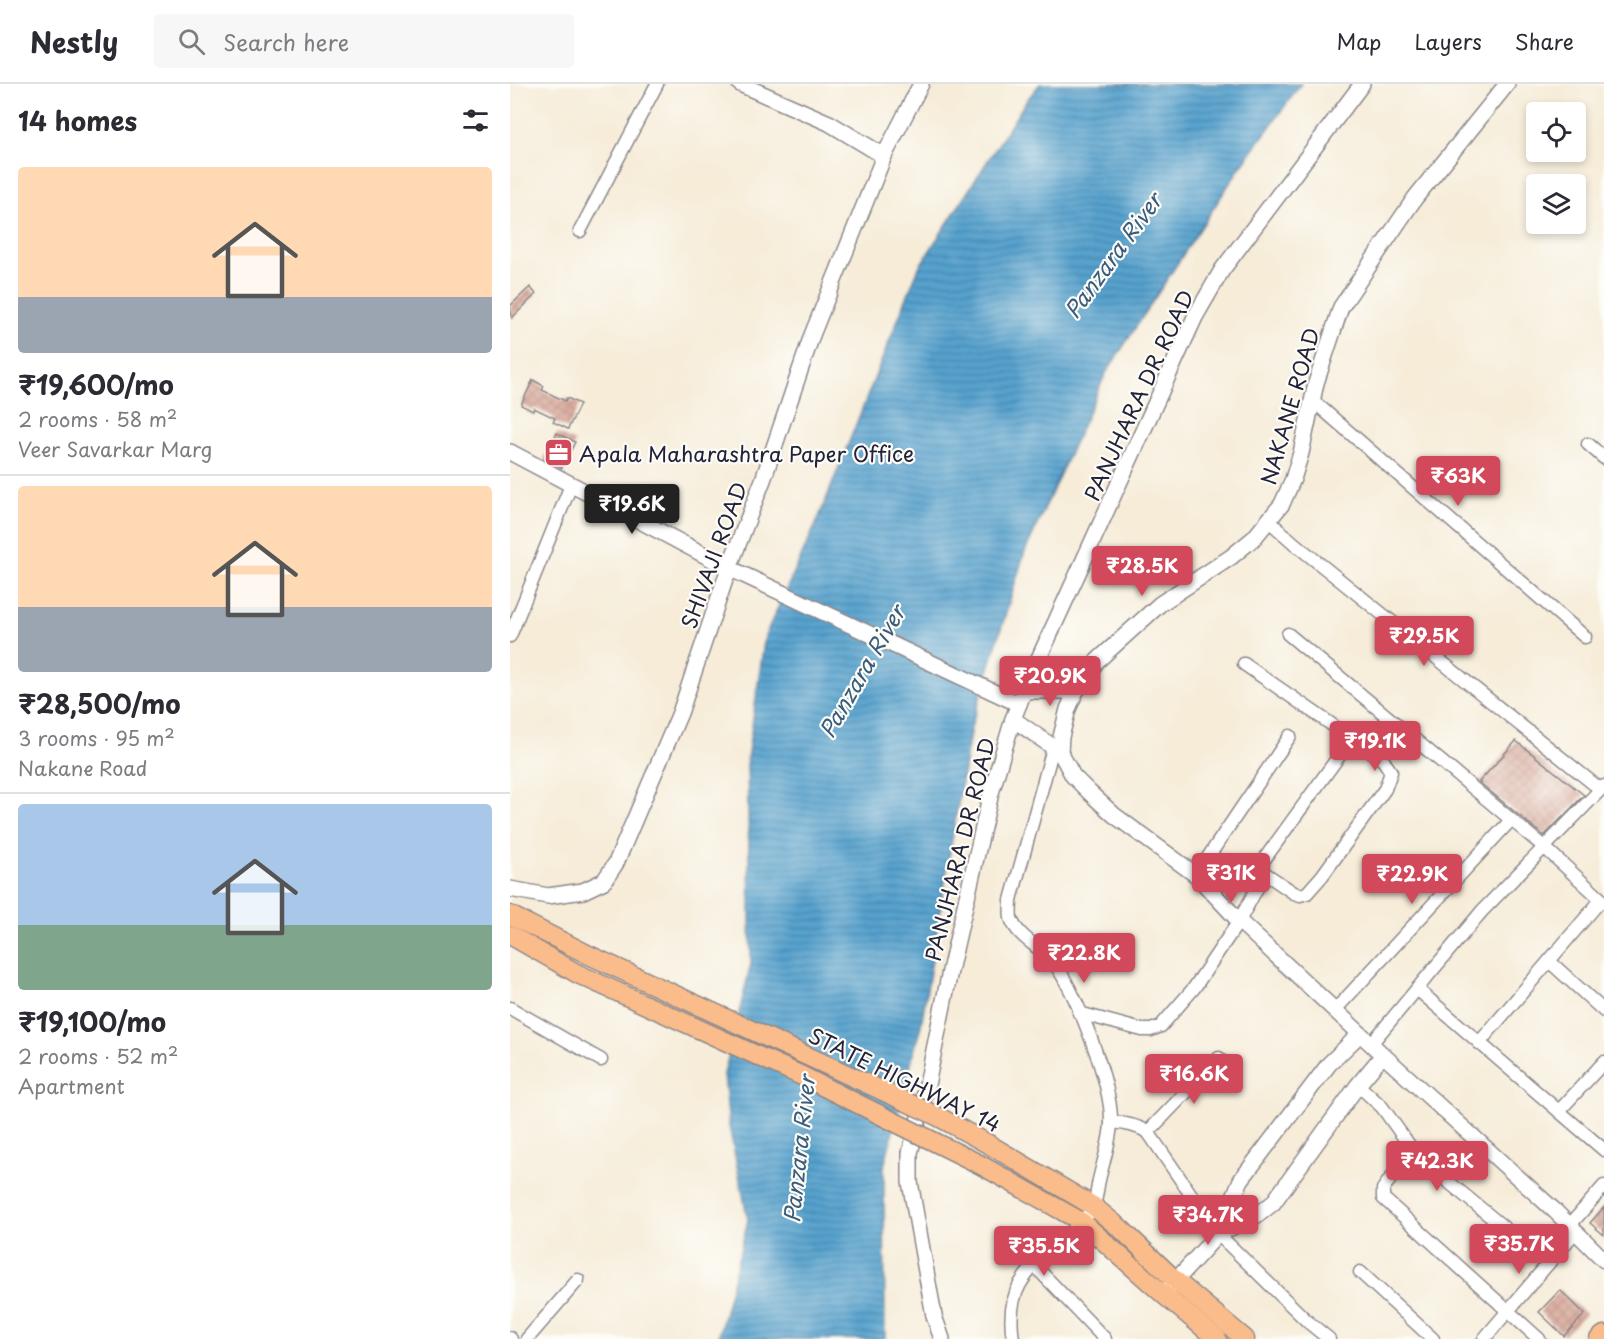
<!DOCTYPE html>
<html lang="en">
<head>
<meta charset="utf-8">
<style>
	body { margin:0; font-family:"Playpen Sans",sans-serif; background:#f7f7f7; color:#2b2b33; height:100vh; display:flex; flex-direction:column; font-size:22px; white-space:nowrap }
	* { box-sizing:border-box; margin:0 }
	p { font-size:20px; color:#7c7c81 }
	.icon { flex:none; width:33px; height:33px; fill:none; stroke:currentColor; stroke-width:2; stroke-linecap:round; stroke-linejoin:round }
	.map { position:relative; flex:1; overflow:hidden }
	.side { display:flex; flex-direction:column; background:#fff; width:510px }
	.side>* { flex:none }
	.fabs { position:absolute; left:1016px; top:18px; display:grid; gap:12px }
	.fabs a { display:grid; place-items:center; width:60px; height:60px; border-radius:6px; background:#fff; box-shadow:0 3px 9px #0003; font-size:30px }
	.price { position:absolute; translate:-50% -51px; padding:0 14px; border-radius:6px; background:#d1495b; color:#fff; font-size:20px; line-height:39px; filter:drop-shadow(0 2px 3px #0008) }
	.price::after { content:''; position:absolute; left:50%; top:36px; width:18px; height:14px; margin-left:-9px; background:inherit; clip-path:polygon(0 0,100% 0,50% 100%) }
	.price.current { background:#222; color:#fff }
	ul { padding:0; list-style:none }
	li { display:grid; align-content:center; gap:12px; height:318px; padding:0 18px }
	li+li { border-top:2px solid #e1e1e2 }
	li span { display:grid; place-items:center; height:186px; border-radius:6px; color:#555 }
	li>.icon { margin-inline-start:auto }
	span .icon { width:108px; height:108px; fill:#fffc; stroke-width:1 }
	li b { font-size:26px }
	h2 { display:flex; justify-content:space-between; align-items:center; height:72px; padding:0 18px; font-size:26px }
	header { display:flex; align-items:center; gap:36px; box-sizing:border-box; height:84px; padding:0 30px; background:#fff; border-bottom:2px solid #e1e1e2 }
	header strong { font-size:28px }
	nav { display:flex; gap:33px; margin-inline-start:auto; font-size:21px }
	.search { width:420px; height:54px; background:#f7f7f7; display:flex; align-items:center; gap:15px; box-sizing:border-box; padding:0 21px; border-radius:6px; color:#7c7c81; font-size:22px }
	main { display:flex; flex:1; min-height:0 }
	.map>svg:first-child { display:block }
	.water { fill:url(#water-rules); stroke:#3c6284; stroke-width:1.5 }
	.building { fill:url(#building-cross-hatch) }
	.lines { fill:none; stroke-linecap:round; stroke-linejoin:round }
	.minor-casing { stroke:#8c878a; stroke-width:15 }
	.tertiary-casing { stroke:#8c878a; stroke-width:18 }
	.primary-casing { stroke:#8c878a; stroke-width:21 }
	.minor { stroke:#fff; stroke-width:12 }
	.tertiary { stroke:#fff; stroke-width:15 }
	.primary { stroke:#fabc8b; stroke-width:18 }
	.primary-bridge-casing { stroke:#8c878a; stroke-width:21; stroke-linecap:butt }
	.primary-bridge { stroke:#fabc8b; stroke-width:18 }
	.labels { text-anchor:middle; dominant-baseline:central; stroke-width:4.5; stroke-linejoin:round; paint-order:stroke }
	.street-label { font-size:21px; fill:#22223b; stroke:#fdfcf7 }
	.poi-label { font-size:21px; fill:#22223b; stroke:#fdfcf7; text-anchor:start }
	.water-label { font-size:22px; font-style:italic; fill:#395c7d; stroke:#fdfcf7 }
</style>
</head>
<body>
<header>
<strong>Nestly</strong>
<div class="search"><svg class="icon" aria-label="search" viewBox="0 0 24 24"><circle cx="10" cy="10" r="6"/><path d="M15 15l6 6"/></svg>Search here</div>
<nav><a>Map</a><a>Layers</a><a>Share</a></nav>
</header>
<main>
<section class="side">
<h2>14 homes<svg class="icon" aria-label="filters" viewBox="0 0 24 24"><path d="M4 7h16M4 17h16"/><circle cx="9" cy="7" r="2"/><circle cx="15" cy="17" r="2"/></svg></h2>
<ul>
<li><span style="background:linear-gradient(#ffd9b3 70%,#9aa5b1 0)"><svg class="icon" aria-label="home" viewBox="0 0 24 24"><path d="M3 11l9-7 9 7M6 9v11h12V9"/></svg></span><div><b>₹19,600/mo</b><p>2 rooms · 58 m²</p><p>Veer Savarkar Marg</p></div></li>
<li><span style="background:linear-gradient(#ffd9b3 65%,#9aa5b1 0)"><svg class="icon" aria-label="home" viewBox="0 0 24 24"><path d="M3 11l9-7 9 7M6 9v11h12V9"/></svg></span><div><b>₹28,500/mo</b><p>3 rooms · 95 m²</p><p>Nakane Road</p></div></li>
<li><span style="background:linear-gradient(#a9c7e8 65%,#7fa58c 0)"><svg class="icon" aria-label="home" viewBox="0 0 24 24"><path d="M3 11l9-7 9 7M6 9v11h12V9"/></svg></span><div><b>₹19,100/mo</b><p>2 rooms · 52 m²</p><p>Apartment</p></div></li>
</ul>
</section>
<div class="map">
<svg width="1094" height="1255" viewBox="0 0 1094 1255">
	<defs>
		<pattern id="water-rules" width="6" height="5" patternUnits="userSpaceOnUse" patternTransform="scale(1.5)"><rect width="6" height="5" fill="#56a2ce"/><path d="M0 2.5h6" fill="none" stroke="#4784a8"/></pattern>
		<pattern id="building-cross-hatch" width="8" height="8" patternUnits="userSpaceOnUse" patternTransform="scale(1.5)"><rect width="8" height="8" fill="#d19685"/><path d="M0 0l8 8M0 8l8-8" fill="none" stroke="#a97a6e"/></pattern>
	</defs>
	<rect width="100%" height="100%" fill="#fdfcf7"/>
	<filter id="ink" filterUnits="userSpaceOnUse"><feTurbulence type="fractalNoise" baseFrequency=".0167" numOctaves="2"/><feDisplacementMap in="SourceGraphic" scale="12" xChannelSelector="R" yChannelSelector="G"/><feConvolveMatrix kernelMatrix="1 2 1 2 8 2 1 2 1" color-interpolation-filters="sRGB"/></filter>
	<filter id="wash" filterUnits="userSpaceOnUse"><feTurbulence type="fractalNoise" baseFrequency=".008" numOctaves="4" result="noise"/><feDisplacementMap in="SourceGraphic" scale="24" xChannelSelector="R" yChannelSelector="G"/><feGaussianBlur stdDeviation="1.35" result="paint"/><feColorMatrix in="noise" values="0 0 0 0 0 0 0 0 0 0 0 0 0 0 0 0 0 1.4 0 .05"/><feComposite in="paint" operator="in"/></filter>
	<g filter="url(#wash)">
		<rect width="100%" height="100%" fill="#f6ecd8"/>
		<!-- water -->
		<polygon class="water" points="530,0 791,0 729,85 596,289 514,470 461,643 411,941 374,1082 375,1255 208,1255 238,1136 219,1042 214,990 241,880 237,676 255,552 307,438 409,183 517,16"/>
		<g id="blocks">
			<!-- building -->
			<g class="building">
				<polygon points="20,203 26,210 2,234 0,222"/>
				<polygon points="23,296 34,302 32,306 55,317 57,314 70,320 58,345 43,338 45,334 24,324 23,327 11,321"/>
				<polygon points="47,349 65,358 52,384 34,375"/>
				<polygon points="1006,657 1074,711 1034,752 969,698"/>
				<polygon points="1094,1123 1094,1151 1080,1139"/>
				<polygon points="1050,1206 1075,1230 1054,1252 1029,1228"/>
			</g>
		</g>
	</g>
	<g filter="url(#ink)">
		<use href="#blocks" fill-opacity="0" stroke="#8c878a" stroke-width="1.5"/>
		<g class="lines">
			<defs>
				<g id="minor">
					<polyline points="70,147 147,0"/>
					<polyline points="802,316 1075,553"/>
					<polyline points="1078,360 1094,374"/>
					<polyline points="759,437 785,460 1090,705"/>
					<polyline points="778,550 1034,763 1094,818"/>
					<polyline points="0,552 61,401"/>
					<polyline points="734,580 873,676 881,688 875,705 812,792 797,809 790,811 784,809 750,786"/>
					<polyline points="686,791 780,652"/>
					<polyline points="1039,877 1094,927"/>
					<polyline points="907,905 1094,1066"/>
					<polyline points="0,924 91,976"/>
					<polyline points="825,926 1001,736"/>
					<polyline points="569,929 632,946 641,946 651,942 684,904 729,837 746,806 750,799 753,777 842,654"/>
					<polyline points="969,959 1091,816"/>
					<polyline points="861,960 972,827 1094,702"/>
					<polyline points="848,1001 872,1023 907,1072 1038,1180"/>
					<polyline points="1049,1027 1094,978"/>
					<path d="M 601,1038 C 615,1039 626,1041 638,1048 L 708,1150 L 797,1237 L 819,1255"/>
					<polyline points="638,1048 709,974"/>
					<polyline points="901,1066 873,1105 873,1114 1029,1255"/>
					<polyline points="1060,1141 1094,1102"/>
					<polyline points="525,1182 595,1255"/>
					<polyline points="850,1188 923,1255"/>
					<polyline points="0,1254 1,1255"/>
					<polyline points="17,1255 68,1196"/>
					<path d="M 503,1255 C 494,1199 522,1184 559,1150 C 568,1142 578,1133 583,1122 C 587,1115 587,1104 589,1096 C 593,1078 601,1055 601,1038 C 602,1000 567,911 545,880 C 533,864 507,854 501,834 C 500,828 501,821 501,816 L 543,664"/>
					<polyline points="974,1255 1066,1147"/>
				</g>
				<g id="tertiary">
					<polyline points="230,0 319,39 374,72"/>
					<polyline points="997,0 905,114 831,223 806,299 791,369 783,395 772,420 744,454 721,473 650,520 587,577 566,607 558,625 551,653 550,668 563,692 580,709 604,731 686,791 729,837 873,971 1045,1127 1094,1176"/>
					<polyline points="0,368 219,484 509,620"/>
					<polyline points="514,607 566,607"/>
					<polyline points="503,635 550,668"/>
					<polyline points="0,805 38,812 73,807 94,797 106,779 170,629 219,484 253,396 302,251 374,72 411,0"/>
					<polyline points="708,1150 731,1096 819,980 850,950"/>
					<polyline points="658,1205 708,1150 749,1130 763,1119 848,1001 873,971"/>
					<polyline points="432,1255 424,1232 400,1098 400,1069 417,1001 440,887 481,709 503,635 514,607 685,233 712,186 852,0"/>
				</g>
				<g id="primary">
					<polyline points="0,831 79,871"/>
					<polyline points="0,851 68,890"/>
					<polyline points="480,1061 583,1122 611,1145 666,1197 735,1255"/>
					<polyline points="471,1081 572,1138 653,1210 707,1255"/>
					<polyline points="1089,1255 1094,1251"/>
				</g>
			</defs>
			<!-- minor casing -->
			<use href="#minor" class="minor-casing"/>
			<!-- tertiary casing -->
			<use href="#tertiary" class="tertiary-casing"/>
			<!-- primary casing -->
			<use href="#primary" class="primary-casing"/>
			<!-- minor -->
			<use href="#minor" class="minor"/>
			<!-- tertiary -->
			<use href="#tertiary" class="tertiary"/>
			<!-- primary -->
			<use href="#primary" class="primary"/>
			<defs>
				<g id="primary-bridge">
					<polyline points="79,871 427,1032 480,1061"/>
					<polyline points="68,890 292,992 471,1081"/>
				</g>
			</defs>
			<!-- primary-bridge casing -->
			<use href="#primary-bridge" class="primary-bridge-casing"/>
			<!-- primary-bridge -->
			<use href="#primary-bridge" class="primary-bridge"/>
		</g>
	</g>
	<!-- icons -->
	<defs>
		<symbol id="office-square" viewBox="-11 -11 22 22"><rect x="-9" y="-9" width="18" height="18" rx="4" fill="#d1495b" stroke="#fdfcf7"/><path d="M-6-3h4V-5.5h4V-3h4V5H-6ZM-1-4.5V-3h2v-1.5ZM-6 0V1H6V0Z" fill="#fff"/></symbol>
	</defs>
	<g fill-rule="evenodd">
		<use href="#office-square" x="32" y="352" width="33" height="33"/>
	</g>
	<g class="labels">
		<!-- street labels -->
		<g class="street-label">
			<text transform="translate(628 311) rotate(-65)">PANJHARA DR ROAD</text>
			<text transform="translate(779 322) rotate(-74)">NAKANE ROAD</text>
			<text transform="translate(203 471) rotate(-70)">SHIVAJI ROAD</text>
			<text transform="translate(449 765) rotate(-76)">PANJHARA DR ROAD</text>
			<text transform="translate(395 995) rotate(26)">STATE HIGHWAY 14</text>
		</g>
		<!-- poi labels -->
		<g class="poi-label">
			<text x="69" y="369">Apala Maharashtra Paper Office</text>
		</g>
		<!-- water labels -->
		<g class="water-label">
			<text transform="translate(602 171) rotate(-54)">Panzara River</text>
			<text transform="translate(351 587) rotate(-60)">Panzara River</text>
			<text transform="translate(288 1065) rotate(-84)">Panzara River</text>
		</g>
	</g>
</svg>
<div class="fabs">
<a><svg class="icon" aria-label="locate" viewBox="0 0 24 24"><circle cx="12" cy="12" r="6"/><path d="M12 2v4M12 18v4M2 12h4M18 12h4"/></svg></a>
<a><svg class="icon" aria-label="layers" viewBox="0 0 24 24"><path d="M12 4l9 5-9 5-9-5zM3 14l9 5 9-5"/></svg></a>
</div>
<b class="price" style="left:948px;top:423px">₹63K</b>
<b class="price current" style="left:122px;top:451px">₹19.6K</b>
<b class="price" style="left:632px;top:513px">₹28.5K</b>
<b class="price" style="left:914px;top:583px">₹29.5K</b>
<b class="price" style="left:540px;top:623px">₹20.9K</b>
<b class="price" style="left:865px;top:688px">₹19.1K</b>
<b class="price" style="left:721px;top:820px">₹31K</b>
<b class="price" style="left:902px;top:821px">₹22.9K</b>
<b class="price" style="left:574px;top:900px">₹22.8K</b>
<b class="price" style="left:684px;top:1021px">₹16.6K</b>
<b class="price" style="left:927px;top:1108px">₹42.3K</b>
<b class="price" style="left:698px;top:1162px">₹34.7K</b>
<b class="price" style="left:1009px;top:1191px">₹35.7K</b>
<b class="price" style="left:534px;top:1193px">₹35.5K</b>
</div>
</main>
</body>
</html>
